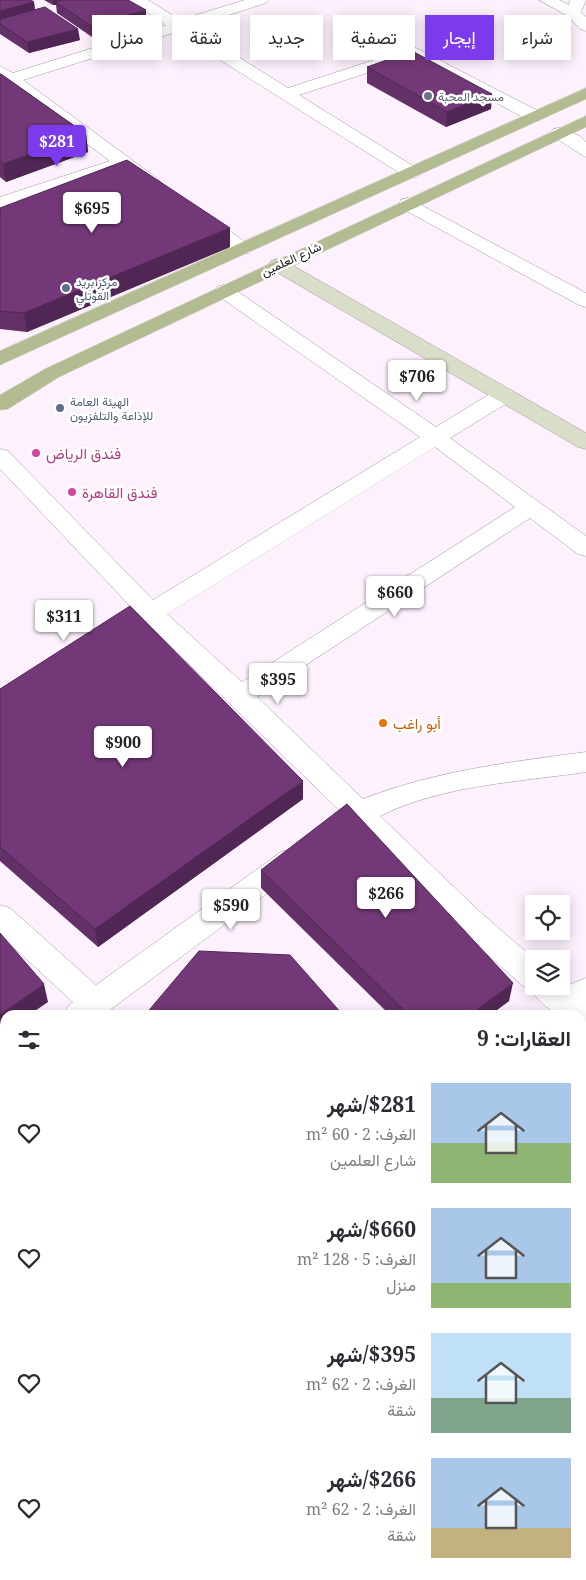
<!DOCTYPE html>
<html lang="ar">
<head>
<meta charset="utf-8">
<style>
	body { margin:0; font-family:"Noto Serif",Vazirmatn,serif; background:#f7f7f7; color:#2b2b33; direction:rtl; height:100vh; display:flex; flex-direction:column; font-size:19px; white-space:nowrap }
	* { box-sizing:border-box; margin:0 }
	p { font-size:16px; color:#7c7c81 }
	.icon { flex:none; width:28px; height:28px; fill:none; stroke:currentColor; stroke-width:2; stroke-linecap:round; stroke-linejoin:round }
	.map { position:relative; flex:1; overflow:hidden; direction:ltr }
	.details { position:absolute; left:0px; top:1010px; width:586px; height:570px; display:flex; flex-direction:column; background:#fff; border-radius:15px 15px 0 0; box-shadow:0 2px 12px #0003; direction:rtl }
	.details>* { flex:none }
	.guide { position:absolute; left:15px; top:15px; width:556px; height:45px; direction:rtl; display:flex; gap:10px }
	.fabs { position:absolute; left:525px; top:895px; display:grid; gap:10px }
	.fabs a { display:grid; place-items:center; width:45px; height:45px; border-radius:0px; background:#fff; box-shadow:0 2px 12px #0003; font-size:25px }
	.price { position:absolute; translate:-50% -42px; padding:0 11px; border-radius:5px; background:#fff; color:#222; font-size:16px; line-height:32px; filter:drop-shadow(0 1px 2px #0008) }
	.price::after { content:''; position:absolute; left:50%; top:30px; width:15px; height:11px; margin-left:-8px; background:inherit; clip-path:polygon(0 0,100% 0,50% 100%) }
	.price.current { background:#7c3aed; color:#fff }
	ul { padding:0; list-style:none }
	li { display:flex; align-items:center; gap:15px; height:125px; padding:0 15px }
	li span { display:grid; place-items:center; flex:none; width:140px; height:100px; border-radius:0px; color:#555 }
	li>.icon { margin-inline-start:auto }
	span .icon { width:60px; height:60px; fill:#fffc; stroke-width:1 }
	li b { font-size:21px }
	h2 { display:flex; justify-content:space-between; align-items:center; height:60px; padding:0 15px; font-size:21px }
	.pill { padding:0 18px; border-radius:0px; background:#fff; box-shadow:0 2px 12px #0003; font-size:18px; line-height:45px }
	.pill.current { background:#7c3aed; color:#fff }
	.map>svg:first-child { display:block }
	.green { fill:#bdeebf }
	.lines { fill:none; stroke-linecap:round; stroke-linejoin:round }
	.street-casing { stroke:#a795a8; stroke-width:1 }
	.secondary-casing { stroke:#a795a8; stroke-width:1 }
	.primary-casing { stroke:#d4d3d4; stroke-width:1 }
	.street { fill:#fff; fill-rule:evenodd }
	.secondary { fill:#d9dec8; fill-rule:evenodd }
	.primary { fill:#b3bc91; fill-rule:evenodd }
	.wall { fill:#633067 }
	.shaded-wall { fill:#502754 }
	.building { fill:#733878; stroke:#502754 }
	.worship-dot { fill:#6b7280; stroke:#fff; stroke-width:2 }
	.service-dot { fill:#5c6f8a; stroke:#fff; stroke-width:2 }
	.hotel-dot { fill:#d1479c; stroke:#fff; stroke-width:2 }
	.food-dot { fill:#e8710a; stroke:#fff; stroke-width:2 }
	.labels { text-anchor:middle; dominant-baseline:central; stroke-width:5; stroke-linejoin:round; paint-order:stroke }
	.far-worship-label { font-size:12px; fill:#5b616d; stroke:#fff; text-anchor:start }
	.far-street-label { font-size:12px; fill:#100a10; stroke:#fff }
	.far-service-label { font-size:12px; fill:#4e5e75; stroke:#fff; text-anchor:start }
	.hotel-label { font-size:15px; fill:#b23c85; stroke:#fff; text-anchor:start }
	.food-label { font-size:15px; fill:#c56008; stroke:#fff; text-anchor:start }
</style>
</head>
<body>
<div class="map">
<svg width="586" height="1580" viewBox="0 0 586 1580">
	<rect width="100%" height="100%" fill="#fcf1fd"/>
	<!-- green -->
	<polygon class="green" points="89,1575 283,1575 278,1580 91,1580"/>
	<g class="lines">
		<defs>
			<g id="street">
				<polygon points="129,0 148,0 180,20 245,0 269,0 266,3 191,27 288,88 414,47 540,112 543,116 540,120 528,120 413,58 299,95 418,169 421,173 418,177 406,177 176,32 23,80 158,179 161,183 158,187 146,187 121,169 0,209 0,197 110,161 8,85 0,87 0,66 13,73 166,25"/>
				<polygon points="539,0 559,0 569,5 570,0 586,0 581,12 586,17 586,31 580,29 568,16"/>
				<path d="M 559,128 L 580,136 L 586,142 L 586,157 C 583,156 552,136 550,133 L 553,129 Z"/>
				<polygon points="408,198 586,293 586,307 579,305 401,208 399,204 401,200"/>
				<polygon points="201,213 208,215 249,245 252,249 249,253 235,253 194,223 192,219 194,215"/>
				<path d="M 224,285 L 231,287 L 436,427 L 496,390 L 504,389 L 512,390 L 515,395 L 512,400 L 450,438 L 586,536 L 586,556 L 578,554 L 530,518 L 257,697 L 363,799 C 435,771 510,762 586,752 L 586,772 C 518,782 442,785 380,816 L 478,910 L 534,959 L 534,986 L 561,986 L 561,982 L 566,986 L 586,978 L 586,1026 L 581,1027 L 581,1015 L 556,1015 C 548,1007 536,1000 531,989 L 523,986 L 458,928 L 358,828 L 347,832 L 337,829 L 333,821 L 340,811 L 149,625 L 137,630 L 128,627 L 125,621 L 135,611 L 0,469 L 0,449 L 8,451 L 153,600 L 420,437 L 217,295 L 214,291 L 217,287 ZM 435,447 L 515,507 L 242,682 L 167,614 Z"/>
				<polygon points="291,849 301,852 305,860 301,868 103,1015 64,1015 68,1006 73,1002 0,935 0,905 10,908 96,985 281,852"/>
				<polygon points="5,1057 5,1087 0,1089 0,1059"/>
			</g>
			<g id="secondary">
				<polygon points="278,259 285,261 586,433 586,449 578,447 271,269 268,265 271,261"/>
				<polygon points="586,1268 586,1305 581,1307 581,1270"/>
				<polygon points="0,1363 5,1365 5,1401 0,1399"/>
				<polygon points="586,1363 586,1401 581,1403 581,1365"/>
				<polygon points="371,1575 413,1575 411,1580 369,1580"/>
			</g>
			<g id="primary">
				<polygon points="586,88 586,99 0,365 0,351"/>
				<polygon points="586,116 586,127 59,377 8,409 0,410 0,395 45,369"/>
			</g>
		</defs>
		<!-- street casing -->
		<use href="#street" class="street-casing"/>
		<!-- secondary casing -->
		<use href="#secondary" class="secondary-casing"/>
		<!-- primary casing -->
		<use href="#primary" class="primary-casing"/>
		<!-- street -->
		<use href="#street" class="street"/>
		<!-- secondary -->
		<use href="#secondary" class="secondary"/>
		<!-- primary -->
		<use href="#primary" class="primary"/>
	</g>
	<!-- wall -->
	<g class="wall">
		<polygon points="0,0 34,2 35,10 80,40 29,53 0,34"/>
		<polygon points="44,0 128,0 146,21 92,37 57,13 56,5 53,5"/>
		<polygon points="367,67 492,94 491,109 446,127 367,83"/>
		<polygon points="0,74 86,134 88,152 6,182 0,177"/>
		<polygon points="0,208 230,228 230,247 27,332 0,329"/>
		<polygon points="0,689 303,799 98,947 0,861"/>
		<polygon points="261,870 509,1001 490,1015 390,1015 261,888"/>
	</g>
	<!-- shaded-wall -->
	<g class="shaded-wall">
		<polygon points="53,0 71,0 56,2 56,5 53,5"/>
		<polygon points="34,2 35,13 0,22 0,11"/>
		<polygon points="146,10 146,21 92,37 91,26"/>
		<polygon points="78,29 80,40 29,53 27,42"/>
		<polygon points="492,94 491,109 446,127 447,112"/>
		<polygon points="86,134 88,152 6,182 3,164"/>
		<polygon points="230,228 230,247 27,332 24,313"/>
		<polygon points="303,781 303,799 98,947 95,929"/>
		<polygon points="513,983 509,1001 490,1015 470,1015"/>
		<polygon points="44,984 48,1002 29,1015 5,1015 5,1032 0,1036 0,1015"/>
	</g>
	<!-- building -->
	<g class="building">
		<polygon points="0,0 31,0 34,2 0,11"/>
		<polygon points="62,0 128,0 146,10 91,26 56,2"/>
		<polygon points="45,7 78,29 27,42 0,24 0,19"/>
		<polygon points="412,51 492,94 447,112 367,67"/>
		<polygon points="0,74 1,74 86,134 3,164 0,161"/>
		<polygon points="127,160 230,228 24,313 0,311 0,208"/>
		<polygon points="130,606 303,781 95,929 0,847 0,689"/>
		<polygon points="347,804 513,983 470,1015 409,1015 261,870"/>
		<polygon points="0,933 44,984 0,1015"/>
		<polygon points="199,951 290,955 343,1015 145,1015"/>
	</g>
	<!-- markers -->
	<circle class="worship-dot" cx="428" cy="96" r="5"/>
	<g class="service-dot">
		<circle cx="66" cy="288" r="5"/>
		<circle cx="60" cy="408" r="5"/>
	</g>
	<g class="hotel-dot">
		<circle cx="36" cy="453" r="5"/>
		<circle cx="72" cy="492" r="5"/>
	</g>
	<circle class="food-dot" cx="383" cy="723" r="5"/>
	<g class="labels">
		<!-- far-worship labels -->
		<g class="far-worship-label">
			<text x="438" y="96">مسجد المحبة</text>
		</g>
		<!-- far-street labels -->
		<g class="far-street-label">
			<text transform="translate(291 259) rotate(-25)">شارع العلمين</text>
		</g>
		<!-- far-service labels -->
		<g class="far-service-label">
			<text x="76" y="281">مركز بريد<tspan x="76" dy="14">القوتلي</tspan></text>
			<text x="70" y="401">الهيئة العامة<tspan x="70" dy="14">للإذاعة والتلفزيون</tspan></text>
		</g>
		<!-- hotel labels -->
		<g class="hotel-label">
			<text x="46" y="453">فندق الرياض</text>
			<text x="82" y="492">فندق القاهرة</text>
		</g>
		<!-- food labels -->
		<g class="food-label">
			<text x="393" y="723">أبو راغب</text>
		</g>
	</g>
</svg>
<div class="fabs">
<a><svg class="icon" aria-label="locate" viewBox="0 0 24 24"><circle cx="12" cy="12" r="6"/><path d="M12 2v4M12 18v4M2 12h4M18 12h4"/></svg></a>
<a><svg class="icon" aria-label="layers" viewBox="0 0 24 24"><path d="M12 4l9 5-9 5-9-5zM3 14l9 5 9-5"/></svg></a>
</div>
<b class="price current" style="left:57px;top:167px">$281</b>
<b class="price" style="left:92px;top:234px">$695</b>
<b class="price" style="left:417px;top:402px">$706</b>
<b class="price" style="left:395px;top:618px">$660</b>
<b class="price" style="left:64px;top:642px">$311</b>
<b class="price" style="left:278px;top:705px">$395</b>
<b class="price" style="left:123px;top:768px">$900</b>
<b class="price" style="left:386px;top:919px">$266</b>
<b class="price" style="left:231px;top:931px">$590</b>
<div class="guide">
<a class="pill">شراء</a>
<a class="pill current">إيجار</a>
<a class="pill">تصفية</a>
<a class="pill">جديد</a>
<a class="pill">شقة</a>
<a class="pill">منزل</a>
</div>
<section class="details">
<h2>العقارات: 9<svg class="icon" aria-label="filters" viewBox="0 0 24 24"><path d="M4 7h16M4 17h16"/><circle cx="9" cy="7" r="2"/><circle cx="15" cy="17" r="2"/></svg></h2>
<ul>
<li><span style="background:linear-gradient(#a9c7e8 60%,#8fb573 0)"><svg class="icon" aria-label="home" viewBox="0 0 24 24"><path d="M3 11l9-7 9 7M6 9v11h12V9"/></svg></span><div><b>$281/شهر</b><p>الغرف: 2 · 60 m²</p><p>شارع العلمين</p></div><svg class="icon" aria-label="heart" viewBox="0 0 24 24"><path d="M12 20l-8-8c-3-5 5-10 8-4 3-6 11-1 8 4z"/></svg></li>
<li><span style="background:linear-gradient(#a9c7e8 75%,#8fb573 0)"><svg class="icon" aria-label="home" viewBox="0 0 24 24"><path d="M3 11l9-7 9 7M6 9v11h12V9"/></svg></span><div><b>$660/شهر</b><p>الغرف: 5 · 128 m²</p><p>منزل</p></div><svg class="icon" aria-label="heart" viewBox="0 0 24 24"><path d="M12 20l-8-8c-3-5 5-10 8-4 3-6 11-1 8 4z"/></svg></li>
<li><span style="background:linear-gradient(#bfe0f5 65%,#7fa58c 0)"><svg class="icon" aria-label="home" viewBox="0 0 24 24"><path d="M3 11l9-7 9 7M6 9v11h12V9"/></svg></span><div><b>$395/شهر</b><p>الغرف: 2 · 62 m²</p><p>شقة</p></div><svg class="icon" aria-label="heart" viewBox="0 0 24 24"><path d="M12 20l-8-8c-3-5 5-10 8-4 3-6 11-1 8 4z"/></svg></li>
<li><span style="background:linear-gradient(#a9c7e8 70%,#c2b280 0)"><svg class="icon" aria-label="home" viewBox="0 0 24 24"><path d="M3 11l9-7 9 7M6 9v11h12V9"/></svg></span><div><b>$266/شهر</b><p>الغرف: 2 · 62 m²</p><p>شقة</p></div><svg class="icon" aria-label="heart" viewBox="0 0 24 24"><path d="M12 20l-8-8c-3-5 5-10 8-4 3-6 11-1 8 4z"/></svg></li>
</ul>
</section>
</div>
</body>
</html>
